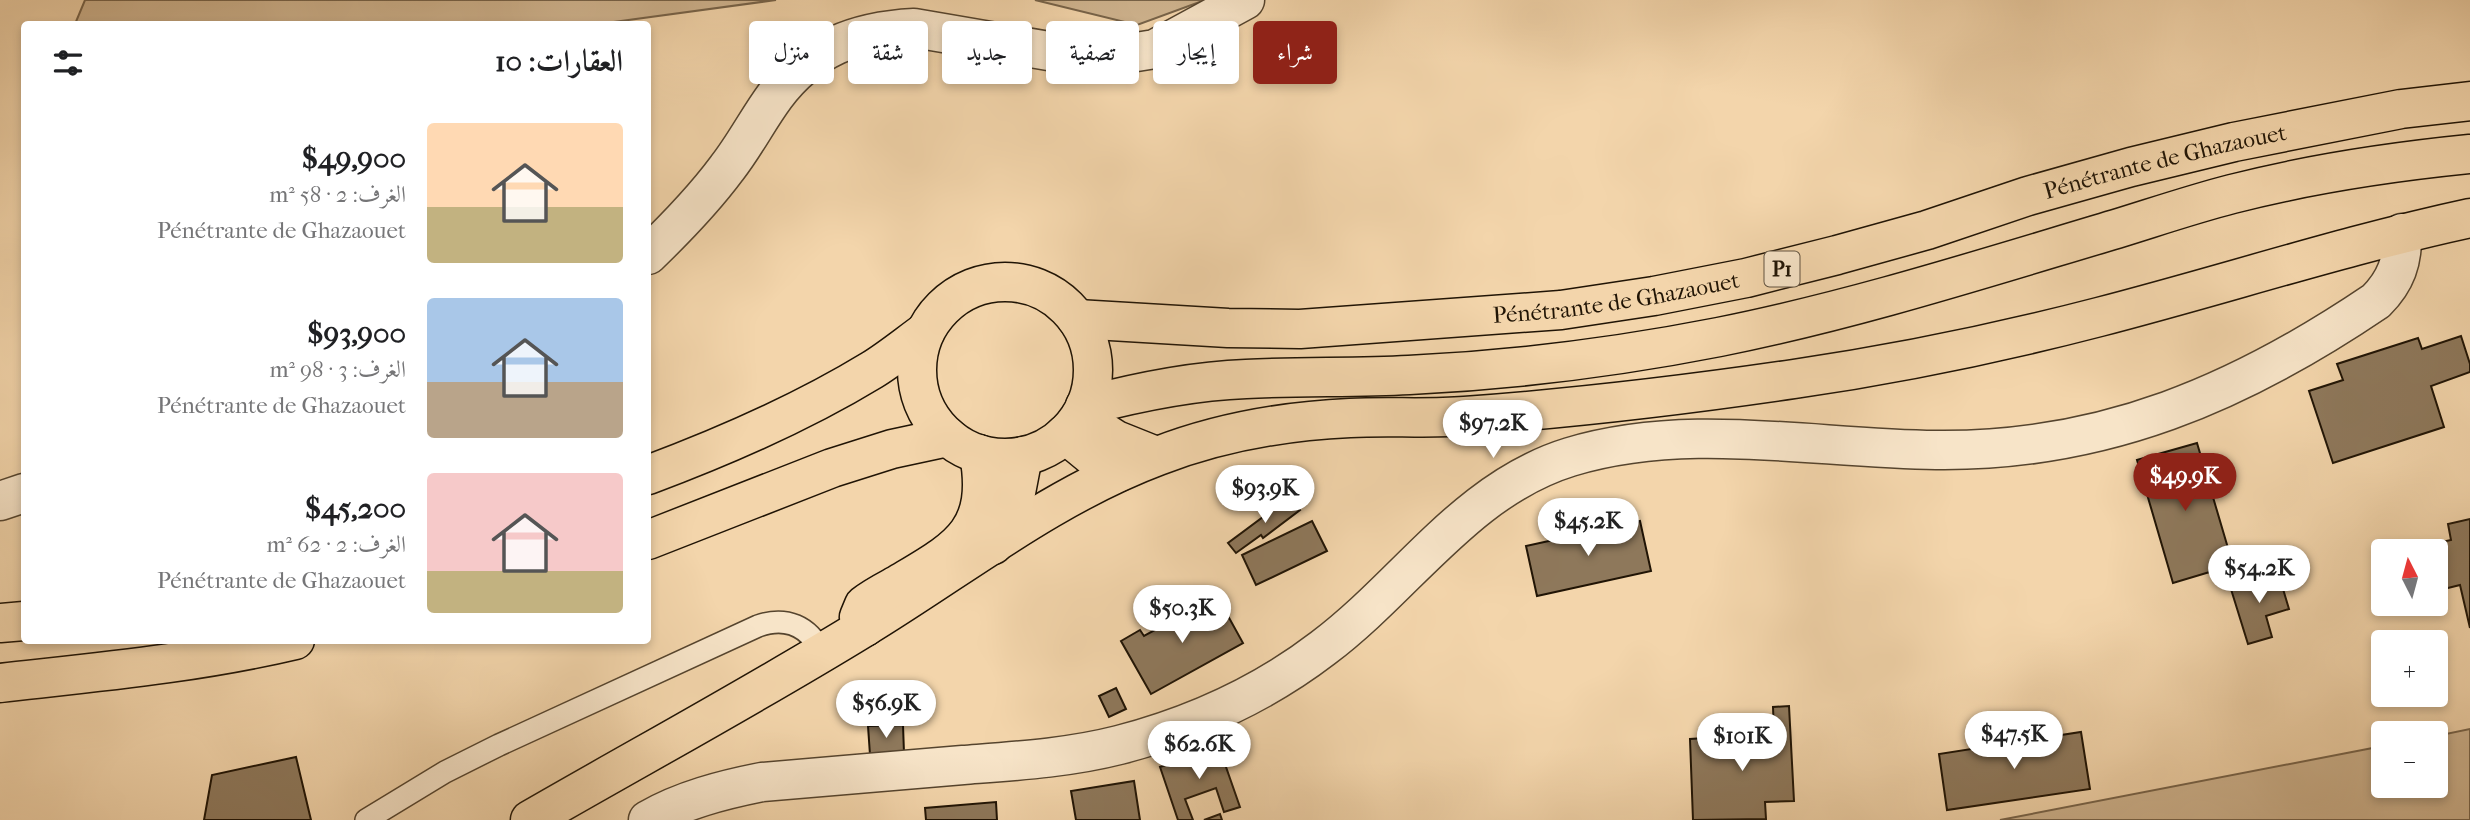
<!DOCTYPE html>
<html lang="ar">
<head>
<meta charset="utf-8">
<style>
	body { margin:0; font-family:"IM FELL French Canon",Amiri,serif; background:#f2f2f2; color:#202124; direction:rtl; height:100vh; display:flex; flex-direction:column; font-size:26px; white-space:nowrap }
	* { box-sizing:border-box; margin:0 }
	p { font-size:23px; color:#757577 }
	.icon { flex:none; width:38px; height:38px; fill:none; stroke:currentColor; stroke-width:2; stroke-linecap:round; stroke-linejoin:round }
	.map { position:relative; flex:1; overflow:hidden; direction:ltr }
	.sheet { position:absolute; left:21px; top:21px; width:630px; height:623px; display:flex; flex-direction:column; background:#fff; border-radius:7px; box-shadow:0 4px 10px #0003; direction:rtl }
	.sheet>* { flex:none }
	.guide { position:absolute; left:672px; top:21px; width:665px; height:63px; direction:rtl; display:flex; gap:14px }
	.needle { width:46px; rotate:354deg }
	.buttons { position:absolute; left:2371px; top:539px; display:grid; gap:14px }
	.buttons a { display:grid; place-items:center; width:77px; height:77px; border-radius:7px; background:#fff; box-shadow:0 4px 10px #0003; font-size:35px }
	.price { position:absolute; translate:-50% -60px; padding:0 16px; border-radius:24px; background:#fff; color:#222; font-size:23px; line-height:46px; filter:drop-shadow(0 2px 4px #0008) }
	.price::after { content:''; position:absolute; left:50%; top:42px; width:21px; height:16px; margin-left:-10px; background:inherit; clip-path:polygon(0 0,100% 0,50% 100%) }
	.price.current { background:#8f2418; color:#fff }
	ul { padding:0; list-style:none }
	li { display:flex; align-items:center; gap:21px; height:175px; padding:0 28px }
	li span { display:grid; place-items:center; flex:none; width:196px; height:140px; border-radius:7px; color:#555 }
	li>.icon { margin-inline-start:auto }
	span .icon { width:84px; height:84px; fill:#fffc; stroke-width:1 }
	li b { font-size:30px }
	h2 { display:flex; justify-content:space-between; align-items:center; height:84px; padding:0 28px; font-size:30px }
	.tag { padding:0 24px; border-radius:7px; background:#fff; box-shadow:0 4px 10px #0003; font-size:24px; line-height:63px }
	.tag.current { background:#8f2418; color:#fff }
	.map>svg:first-child { display:block }
	.green { fill:#cfb48f; stroke:#78644a; stroke-width:2 }
	.building { fill:#8e785b; stroke:#201405; stroke-width:2 }
	.lines { fill:none; stroke-linecap:round; stroke-linejoin:round }
	.lane-casing { stroke:#55442e; stroke-width:24 }
	.street-casing { stroke:#55442e; stroke-width:41 }
	.primary-casing { stroke:#201405; stroke-width:41 }
	.highway-casing { stroke:#201405; stroke-width:41 }
	.lane { stroke:#f7e4c8; stroke-width:21 }
	.street { stroke:#f7e4c8; stroke-width:38 }
	.primary { stroke:#f3d5ab; stroke-width:38 }
	.highway { stroke:#f3d5ab; stroke-width:38 }
	.labels { text-anchor:middle; dominant-baseline:central; stroke-width:5; stroke-linejoin:round; paint-order:stroke }
	.shield { fill:#f7e4c8; stroke:#605240; stroke-width:2 }
	.shield-label { font-size:21px; font-weight:bold; fill:#201405 }
	.street-label { font-size:23px; fill:#201405; stroke:#f7e4c8 }
</style>
</head>
<body>
<div class="map">
<svg width="2470" height="820" viewBox="0 0 2470 820">
	<rect width="100%" height="100%" fill="#f3d5ab"/>
	<filter id="stains"><feTurbulence type="fractalNoise" baseFrequency=".00286" numOctaves="4"/><feColorMatrix values="0 0 0 0 .2 0 0 0 0 .09 0 0 0 0 .02 0 0 0 .5 -.17"/></filter>
	<radialGradient id="worn" r=".72"><stop offset=".6" stop-color="#630" stop-opacity="0"/><stop offset="1" stop-color="#630" stop-opacity=".3"/></radialGradient>
	<!-- green -->
	<g class="green">
		<polygon points="85,0 776,0 599,24 75,24"/>
		<polygon points="1035,0 1205,0 1137,25"/>
		<polygon points="2470,729 2470,820 2000,820 2383,746 2384,786 2436,786 2436,736"/>
	</g>
	<!-- building -->
	<g class="building">
		<polygon points="2461,336 2470,364 2470,372 2431,386 2444,427 2333,463 2309,391 2343,380 2337,364 2418,338 2422,349"/>
		<polygon points="2197,443 2233,565 2173,583 2137,460"/>
		<polygon points="1290,497 1300,510 1263,538 1261,535 1236,553 1228,543"/>
		<polygon points="2470,519 2470,628 2460,585 2436,591 2436,551 2424,551 2423,546 2451,540 2448,524"/>
		<polygon points="1312,521 1327,551 1256,585 1242,555"/>
		<polygon points="1640,521 1651,571 1537,596 1526,546"/>
		<polygon points="2278,572 2289,609 2266,616 2272,637 2248,644 2230,586"/>
		<polygon points="1217,596 1243,643 1151,694 1121,641 1140,630 1144,636"/>
		<polygon points="1116,688 1126,709 1109,717 1099,696"/>
		<polygon points="1789,706 1794,801 1765,802 1766,819 1693,820 1690,739 1774,734 1773,707"/>
		<polygon points="903,725 904,753 870,755 868,726"/>
		<polygon points="2081,732 2090,789 1947,810 1939,754"/>
		<polygon points="1219,747 1240,807 1224,812 1216,788 1185,799 1193,820 1178,820 1160,767"/>
		<polygon points="296,757 311,820 204,820 212,775"/>
		<polygon points="1134,781 1140,820 1076,820 1071,791"/>
		<polygon points="996,802 997,820 926,820 925,808"/>
		<polygon points="1220,814 1222,820 1204,820"/>
	</g>
	<g class="lines">
		<defs>
			<path id="lane" d="M 366,820 L 445,772 L 499,745 L 758,626 C 786,616 809,626 822,653"/>
			<g id="street">
				<path d="M 648,255 C 676,228 704,199 727,168 C 745,145 758,119 775,96 C 811,48 856,31 914,28 L 1084,57 L 1105,57 L 1155,49 L 1245,0"/>
				<polyline points="0,501 24,493"/>
				<path d="M 648,820 C 683,800 722,790 762,782 C 829,776 896,771 963,765 C 1015,761 1068,758 1119,745 C 1192,726 1263,694 1323,648 C 1407,585 1466,489 1570,457 C 1689,421 1815,449 1936,450 C 2104,452 2240,393 2376,301 C 2396,281 2403,261 2402,233"/>
			</g>
			<path id="primary" d="M 530,820 C 641,756 754,695 863,628 C 960,569 1051,496 1158,456 C 1220,432 1285,421 1350,418 C 1388,416 1427,419 1465,416 C 1575,408 1685,395 1794,379 C 1897,364 1999,343 2099,317 C 2223,285 2345,245 2470,218"/>
			<g id="highway">
				<circle cx="1005" cy="370" r="88"/>
				<path id="s1" d="M 1077,319 L 1228,328 L 1300,329 L 1561,310 L 1654,296 L 1746,278 L 1837,255 L 1927,230 L 2028,196 L 2131,167 L 2234,142 L 2401,109 L 2470,101"/>
				<path d="M 1085,406 C 1138,392 1191,381 1246,379 C 1300,376 1355,378 1409,375 C 1513,370 1617,357 1719,337 C 1854,310 1985,268 2116,229 C 2155,217 2193,204 2232,194 C 2310,174 2390,162 2470,154"/>
				<polyline points="1080,417 1116,440 1156,456"/>
				<polyline points="1065,434 1099,462 1119,472"/>
				<path d="M 648,475 C 723,447 803,412 872,370 C 890,359 907,345 925,332"/>
				<polyline points="648,540 832,468 892,449 948,437"/>
				<polyline points="993,545 1014,503 1023,456"/>
				<polyline points="0,623 24,621"/>
				<path d="M 865,627 L 859,617 L 864,605 C 874,597 886,591 897,585 C 957,549 993,533 979,454"/>
				<path d="M 0,683 C 98,672 198,663 295,640"/>
			</g>
		</defs>
		<!-- lane casing -->
		<use href="#lane" class="lane-casing"/>
		<!-- street casing -->
		<use href="#street" class="street-casing"/>
		<!-- primary casing -->
		<use href="#primary" class="primary-casing"/>
		<!-- highway casing -->
		<use href="#highway" class="highway-casing"/>
		<!-- lane -->
		<use href="#lane" class="lane"/>
		<!-- street -->
		<use href="#street" class="street"/>
		<!-- primary -->
		<use href="#primary" class="primary"/>
		<!-- highway -->
		<use href="#highway" class="highway"/>
	</g>
	<g class="labels">
		<!-- shield labels -->
		<rect class="shield" x="1764.5" y="251.5" width="35" height="35" rx="5"/>
		<g class="shield-label">
			<text x="1782" y="269">P1</text>
		</g>
		<!-- street labels -->
		<g class="street-label">
			<text stroke="none"><textPath href="#s1" startOffset="1108">Pénétrante de Ghazaouet</textPath></text>
			<text stroke="none"><textPath href="#s1" startOffset="541">Pénétrante de Ghazaouet</textPath></text>
		</g>
	</g>
	<rect width="100%" height="100%" filter="url(#stains)"/>
	<rect width="100%" height="100%" fill="url(#worn)"/>
</svg>
<div class="buttons">
<a><svg class="needle" viewBox="-14 -14 28 28"><path d="M0-13l5 13h-10z" fill="#e53935"/><path d="M0 13l5-13h-10z" fill="#757577"/></svg></a>
<a>+</a>
<a>−</a>
</div>
<b class="price" style="left:1493px;top:460px">$97.2K</b>
<b class="price current" style="left:2185px;top:513px">$49.9K</b>
<b class="price" style="left:1265px;top:525px">$93.9K</b>
<b class="price" style="left:1588px;top:558px">$45.2K</b>
<b class="price" style="left:2259px;top:605px">$54.2K</b>
<b class="price" style="left:1182px;top:645px">$50.3K</b>
<b class="price" style="left:886px;top:740px">$56.9K</b>
<b class="price" style="left:2014px;top:771px">$47.5K</b>
<b class="price" style="left:1742px;top:773px">$101K</b>
<b class="price" style="left:1199px;top:781px">$62.6K</b>
<div class="guide">
<a class="tag current">شراء</a>
<a class="tag">إيجار</a>
<a class="tag">تصفية</a>
<a class="tag">جديد</a>
<a class="tag">شقة</a>
<a class="tag">منزل</a>
</div>
<section class="sheet">
<h2>العقارات: 10<svg class="icon" aria-label="filters" viewBox="0 0 24 24"><path d="M4 7h16M4 17h16"/><circle cx="9" cy="7" r="2"/><circle cx="15" cy="17" r="2"/></svg></h2>
<ul>
<li><span style="background:linear-gradient(#ffd9b3 60%,#c2b280 0)"><svg class="icon" aria-label="home" viewBox="0 0 24 24"><path d="M3 11l9-7 9 7M6 9v11h12V9"/></svg></span><div><b>$49,900</b><p>الغرف: 2 · 58 m²</p><p>Pénétrante de Ghazaouet</p></div></li>
<li><span style="background:linear-gradient(#a9c7e8 60%,#b9a48a 0)"><svg class="icon" aria-label="home" viewBox="0 0 24 24"><path d="M3 11l9-7 9 7M6 9v11h12V9"/></svg></span><div><b>$93,900</b><p>الغرف: 3 · 98 m²</p><p>Pénétrante de Ghazaouet</p></div></li>
<li><span style="background:linear-gradient(#f6c9c9 70%,#c2b280 0)"><svg class="icon" aria-label="home" viewBox="0 0 24 24"><path d="M3 11l9-7 9 7M6 9v11h12V9"/></svg></span><div><b>$45,200</b><p>الغرف: 2 · 62 m²</p><p>Pénétrante de Ghazaouet</p></div></li>
</ul>
</section>
</div>
</body>
</html>
